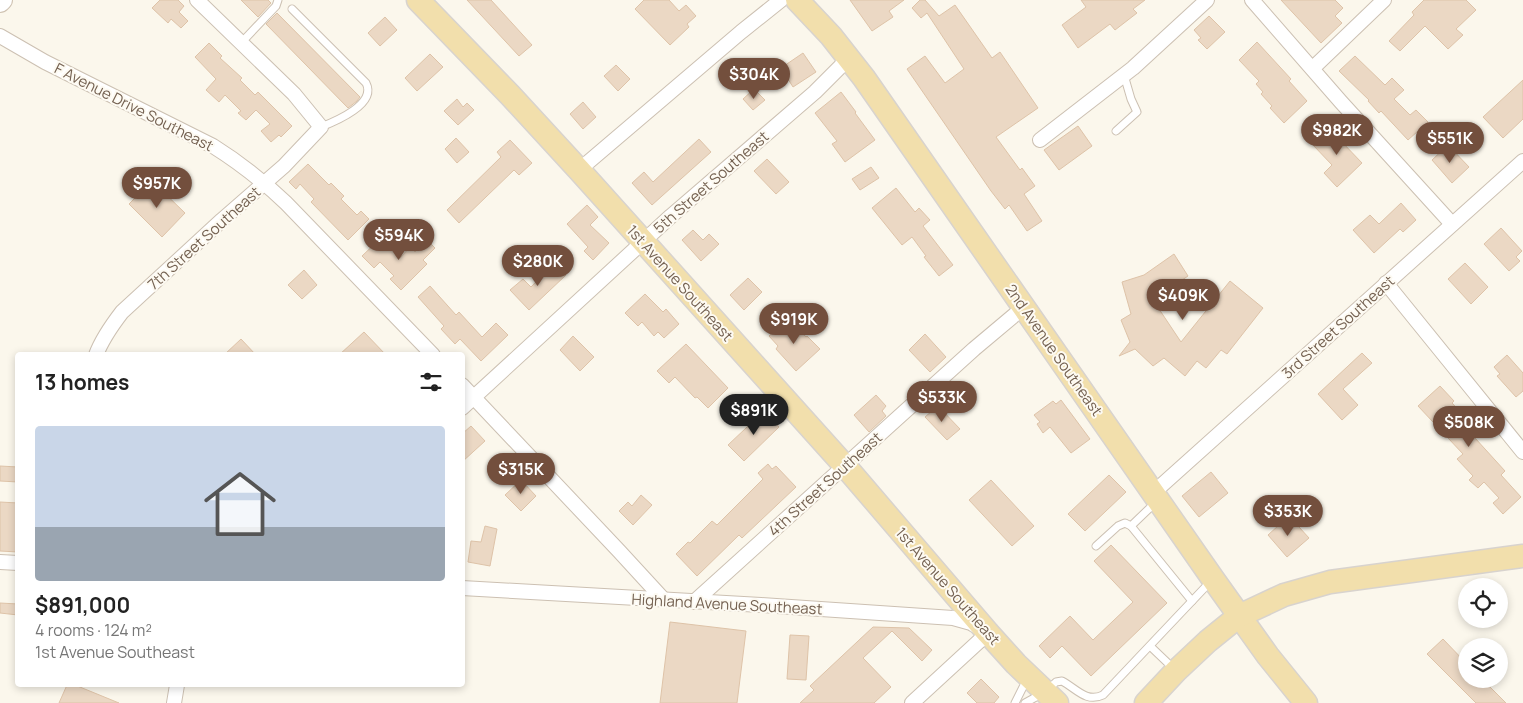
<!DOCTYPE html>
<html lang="en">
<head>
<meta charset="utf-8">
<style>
	body { margin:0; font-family:Manrope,sans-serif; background:#f6f6f6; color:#222; height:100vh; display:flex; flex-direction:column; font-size:19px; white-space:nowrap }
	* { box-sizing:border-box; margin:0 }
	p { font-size:16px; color:#767676 }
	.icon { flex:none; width:28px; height:28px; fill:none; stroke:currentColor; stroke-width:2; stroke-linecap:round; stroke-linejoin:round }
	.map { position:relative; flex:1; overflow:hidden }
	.drawer { position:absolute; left:15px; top:352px; width:450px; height:335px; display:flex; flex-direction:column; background:#fff; border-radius:5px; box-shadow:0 2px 8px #0003 }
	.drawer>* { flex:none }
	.fabs { position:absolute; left:1458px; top:578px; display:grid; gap:10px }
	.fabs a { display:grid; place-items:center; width:50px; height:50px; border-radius:50%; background:#fff; box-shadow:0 2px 8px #0003; font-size:25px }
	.price { position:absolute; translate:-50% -42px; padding:0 11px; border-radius:18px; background:#734f3d; color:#fff; font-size:16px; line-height:32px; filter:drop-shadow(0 1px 2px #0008) }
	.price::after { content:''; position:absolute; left:50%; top:30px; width:15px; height:11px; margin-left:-8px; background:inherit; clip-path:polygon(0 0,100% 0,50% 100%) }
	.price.current { background:#222; color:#fff }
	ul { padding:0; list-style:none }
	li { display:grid; align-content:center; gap:10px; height:265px; padding:0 20px }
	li+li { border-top:1px solid #e0e0e0 }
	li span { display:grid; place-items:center; height:155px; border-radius:5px; color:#555 }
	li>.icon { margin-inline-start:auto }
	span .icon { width:90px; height:90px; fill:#fffc; stroke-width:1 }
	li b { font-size:21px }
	h2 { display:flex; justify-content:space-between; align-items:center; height:60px; padding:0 20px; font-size:21px }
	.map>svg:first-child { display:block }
	.building { fill:#ebd8c4; stroke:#dec3a8 }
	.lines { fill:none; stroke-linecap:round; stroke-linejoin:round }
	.lane-casing { stroke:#ccc0b2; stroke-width:9 }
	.street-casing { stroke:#ccc0b2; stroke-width:16 }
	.secondary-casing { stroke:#cec1b0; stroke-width:22 }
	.primary-casing { stroke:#d8d3ce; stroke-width:25 }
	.lane { stroke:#fff; stroke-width:7 }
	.street { stroke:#fff; stroke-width:14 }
	.secondary { stroke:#fff; stroke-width:20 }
	.primary { stroke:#f2dfac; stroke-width:22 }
	.labels { text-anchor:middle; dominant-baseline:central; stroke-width:4; stroke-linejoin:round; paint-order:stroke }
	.street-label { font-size:15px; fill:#746151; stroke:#fdfaf2 }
</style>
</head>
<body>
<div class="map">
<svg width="1523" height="703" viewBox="0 0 1523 703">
	<rect width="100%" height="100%" fill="#fbf7ec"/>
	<!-- building -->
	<g class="building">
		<polygon points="160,0 178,0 184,6 179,12 188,21 181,28 171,19 168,23 152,8"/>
		<polygon points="241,0 268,0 271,3 258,17"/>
		<polygon points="467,0 491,0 532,45 519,56"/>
		<polygon points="644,0 669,0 679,11 686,5 696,16 687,24 689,27 670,45 635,9"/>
		<polygon points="850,0 904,0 889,11 893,17 872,31"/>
		<polygon points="920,0 925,0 939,16 955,5 992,58 1000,52 1038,108 996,137 1020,170 1022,168 1035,186 1024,194 1042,221 1027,231 1009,205 1005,209 991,191 907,69 925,56 945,83 964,69 927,13 921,18 912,8"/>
		<polygon points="1081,0 1145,0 1133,9 1137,13 1115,30 1110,24 1078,48 1062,25 1086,7"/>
		<polygon points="1281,0 1335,0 1343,8 1335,16 1342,23 1321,43"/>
		<polygon points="1424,0 1466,0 1476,10 1456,29 1463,35 1448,49 1425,26 1400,51 1389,41 1414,15 1412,12"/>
		<polygon points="277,13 360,97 357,101 348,108 266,24"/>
		<polygon points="1209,16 1225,32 1207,49 1198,40 1201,38 1194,30"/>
		<polygon points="385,17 397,30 380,46 368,33"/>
		<polygon points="1257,42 1291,79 1289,81 1307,101 1284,123 1270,108 1272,106 1261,94 1263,92 1256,84 1259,81 1239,60"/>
		<polygon points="209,43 222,56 220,58 242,78 240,80 255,95 258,92 292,126 281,137 279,135 271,142 261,131 270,124 256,110 246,120 238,113 241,111 225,95 219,102 206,90 216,79 195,57"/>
		<polygon points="803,53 816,72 793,87 781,68"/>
		<polygon points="430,54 443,67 417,91 405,78"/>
		<polygon points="1355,56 1385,85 1392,78 1404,90 1394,99 1410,115 1416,110 1428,122 1408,140 1381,111 1379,113 1368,101 1369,100 1339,71"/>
		<polygon points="616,65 630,79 618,91 604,76"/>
		<polygon points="1523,80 1523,119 1503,138 1483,117"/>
		<polygon points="754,89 765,100 753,110 743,99"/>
		<polygon points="841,92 856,112 855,113 875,140 845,162 832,144 837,141 815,113"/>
		<polygon points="457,99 463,107 467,103 474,110 458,125 444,111"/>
		<polygon points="583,102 596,117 583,129 570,114"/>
		<polygon points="1078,126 1092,146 1059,170 1044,150"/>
		<polygon points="1334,126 1345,138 1341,141 1362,163 1337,187 1324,173 1332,165 1313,145"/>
		<polygon points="456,138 469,152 457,163 445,149"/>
		<polygon points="699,139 711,152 652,205 632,183 644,172 653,182"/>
		<polygon points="510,140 532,163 519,175 514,170 459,223 447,210 501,157 497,152"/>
		<polygon points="1448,145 1469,167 1452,183 1432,160"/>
		<polygon points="767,159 789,182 776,194 754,171"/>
		<polygon points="308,164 329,185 331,183 344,196 341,199 357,215 361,211 369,219 348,240 311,202 314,199 300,184 296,189 289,182"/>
		<polygon points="871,167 879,178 860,190 852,179"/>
		<polygon points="152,181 185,213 162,237 129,204"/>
		<polygon points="896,188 915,212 919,208 930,220 923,226 953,265 939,276 924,257 926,256 912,237 902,245 872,208"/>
		<polygon points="1401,203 1416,220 1403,232 1400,229 1374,253 1353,230 1370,215 1379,224"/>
		<polygon points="587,205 598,217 590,225 609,243 593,260 584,251 588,247 567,224"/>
		<polygon points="1501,228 1522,251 1516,257 1520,261 1509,271 1484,244"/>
		<polygon points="693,230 703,240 709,234 719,244 701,261 682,240"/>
		<polygon points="381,238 400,258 410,247 415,252 427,240 435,248 423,260 427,264 401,290 390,279 394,276 380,262 374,268 362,256"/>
		<polygon points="1174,254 1188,276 1153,300 1181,342 1230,281 1263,308 1227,354 1221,350 1206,368 1197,361 1185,376 1164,358 1153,366 1135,349 1119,356 1130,342 1121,320 1131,314 1122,282 1144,275"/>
		<polygon points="554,263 566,275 529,310 510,290 523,279 531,287"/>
		<polygon points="1465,263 1488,287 1471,304 1448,279"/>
		<polygon points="304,270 317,285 302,299 288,285"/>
		<polygon points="748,278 762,292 744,310 730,295"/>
		<polygon points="430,286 456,315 459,312 482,337 496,323 508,335 481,361 460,339 455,344 441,329 444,326 418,297"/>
		<polygon points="645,294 663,312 666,309 679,324 664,338 658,332 654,336 642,322 638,326 625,313"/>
		<polygon points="789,318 806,337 807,336 820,349 796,371 776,349 778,346 769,336"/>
		<polygon points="364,332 386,355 339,355"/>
		<polygon points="925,334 946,357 930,372 909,350"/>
		<polygon points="573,336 594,357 580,371 560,350"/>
		<polygon points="241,339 256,355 224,355"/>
		<polygon points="686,344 728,388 708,408 697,397 695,398 675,377 669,383 657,371"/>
		<polygon points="1362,353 1372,363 1343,389 1358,405 1342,420 1318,394"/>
		<polygon points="1507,355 1523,373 1523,391 1516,397 1497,376 1500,374 1494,367"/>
		<polygon points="1440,386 1454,401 1452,403 1470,422 1465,427 1505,471 1501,475 1521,497 1503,514 1493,503 1499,498 1484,482 1478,488 1469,480 1473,476 1457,459 1463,454 1418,406"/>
		<polygon points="876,395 886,406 882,411 886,416 869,432 854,415"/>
		<polygon points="1061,400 1090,439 1071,453 1050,427 1043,433 1037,424 1040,422 1034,415 1053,401 1056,404"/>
		<polygon points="938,406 960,429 947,440 925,417"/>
		<polygon points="764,411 779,427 744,461 728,445"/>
		<polygon points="471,426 485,441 462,462 462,434"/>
		<polygon points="768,464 772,469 776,466 796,487 742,538 739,535 697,576 676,554 688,542 690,543 712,521 717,525 763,479 758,473"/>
		<polygon points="0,466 18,467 18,482 0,481"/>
		<polygon points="1211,472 1228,493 1199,517 1182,496"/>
		<polygon points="1109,475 1126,492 1085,531 1068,514"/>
		<polygon points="521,480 536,496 521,511 505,495"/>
		<polygon points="991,480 1034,526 1012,546 969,500"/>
		<polygon points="641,495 652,505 633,525 619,511 628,502 632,506"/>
		<polygon points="0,502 18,503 18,552 0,551"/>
		<polygon points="1289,516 1309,538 1287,557 1268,535"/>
		<polygon points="485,526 497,529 490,566 468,562 471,541 481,542"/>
		<polygon points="1111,545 1167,603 1091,676 1062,646 1050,658 1039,646 1070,616 1093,640 1133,602 1094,561"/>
		<polygon points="0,603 18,604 18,615 0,613"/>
		<polygon points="670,622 746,631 737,703 660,703"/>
		<polygon points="873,627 909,628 932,650 922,661 892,631 863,658 891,687 874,703 800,703 814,690 810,686"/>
		<polygon points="790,635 809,636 806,680 787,679"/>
		<polygon points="1443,639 1466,663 1466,679 1482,679 1506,703 1476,703 1427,654"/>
		<polygon points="981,679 999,697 994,703 977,703 967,693"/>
		<polygon points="67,685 75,685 119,703 59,703"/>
	</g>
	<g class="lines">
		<defs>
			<g id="lane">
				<path d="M 292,9 L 366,83 C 377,104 336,121 321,127"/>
				<polyline points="241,43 276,6 278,0"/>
				<polyline points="1116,131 1137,112 1131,99 1124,75"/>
				<polyline points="1131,526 1156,502"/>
				<polyline points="1096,546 1118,526 1125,523 1131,526 1192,601"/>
				<polyline points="1150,646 1173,668"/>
				<polyline points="1015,703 1027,679"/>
				<path d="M 1025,703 L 1045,692 L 1056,682 L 1062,681 C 1077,689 1086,703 1103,695 L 1211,581"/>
			</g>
			<g id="street">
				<polyline points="1252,0 1341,102 1452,224"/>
				<path d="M 0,36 L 45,62 L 213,146 C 240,163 263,181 286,203 L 433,355"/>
				<polyline points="1313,68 1384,0"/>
				<polyline points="1040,140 1133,68 1207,0"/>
				<polyline points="579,170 741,32 781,0"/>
				<polyline points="1386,283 1523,452"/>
				<path d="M 96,355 C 102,339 112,325 122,312 L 222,220 L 284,166 L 321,127 L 294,94 L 197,0"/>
				<polyline points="462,385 619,551 664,600"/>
				<polyline points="462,408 671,216 815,92 849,58"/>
				<polyline points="1153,493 1523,161"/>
				<polyline points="0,562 18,563"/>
				<polyline points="462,588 761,605 953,618 971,623 988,633 912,703"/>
				<polyline points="694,602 974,349 1024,307"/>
				<polyline points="174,703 177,685"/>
			</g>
			<polyline id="secondary" points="0,2 2,0"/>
			<g id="primary">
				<polyline points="418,0 510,95 579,170 845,466 988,633 1016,664 1057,703"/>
				<polyline points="797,0 831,36 864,78 1213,579 1268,656 1306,703"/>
				<polyline points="1146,703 1176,671 1208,641 1239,616 1284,595 1330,582 1523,556"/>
			</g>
		</defs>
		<!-- lane casing -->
		<use href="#lane" class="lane-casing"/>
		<!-- street casing -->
		<use href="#street" class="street-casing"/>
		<!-- secondary casing -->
		<use href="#secondary" class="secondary-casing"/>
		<!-- primary casing -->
		<use href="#primary" class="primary-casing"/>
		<!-- lane -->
		<use href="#lane" class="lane"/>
		<!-- street -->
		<use href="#street" class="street"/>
		<!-- secondary -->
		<use href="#secondary" class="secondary"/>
		<!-- primary -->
		<use href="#primary" class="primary"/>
	</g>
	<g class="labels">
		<!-- street labels -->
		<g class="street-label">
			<text transform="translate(134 107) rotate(27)">F Avenue Drive Southeast</text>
			<text transform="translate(711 182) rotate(-41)">5th Street Southeast</text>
			<text transform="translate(204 238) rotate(-42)">7th Street Southeast</text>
			<text transform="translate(680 283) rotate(48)">1st Avenue Southeast</text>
			<text transform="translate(1338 327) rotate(-42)">3rd Street Southeast</text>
			<text transform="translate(1054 350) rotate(55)">2nd Avenue Southeast</text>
			<text transform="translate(825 484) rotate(-42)">4th Street Southeast</text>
			<text transform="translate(948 586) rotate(49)">1st Avenue Southeast</text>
			<text transform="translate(727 604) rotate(3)">Highland Avenue Southeast</text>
		</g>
	</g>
</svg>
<div class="fabs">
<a><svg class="icon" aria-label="locate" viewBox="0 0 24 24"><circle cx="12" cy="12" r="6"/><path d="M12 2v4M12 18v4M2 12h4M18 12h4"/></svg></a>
<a><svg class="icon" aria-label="layers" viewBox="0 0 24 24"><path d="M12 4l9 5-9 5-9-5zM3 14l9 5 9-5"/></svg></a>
</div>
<b class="price" style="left:754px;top:100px">$304K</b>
<b class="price" style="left:1337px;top:156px">$982K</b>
<b class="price" style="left:1450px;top:164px">$551K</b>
<b class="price" style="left:157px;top:209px">$957K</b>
<b class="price" style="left:399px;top:261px">$594K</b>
<b class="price" style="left:538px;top:287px">$280K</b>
<b class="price" style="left:1183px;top:321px">$409K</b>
<b class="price" style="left:794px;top:345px">$919K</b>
<b class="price" style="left:942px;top:423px">$533K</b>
<b class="price current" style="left:754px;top:436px">$891K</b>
<b class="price" style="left:1469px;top:448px">$508K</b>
<b class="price" style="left:521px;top:495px">$315K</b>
<b class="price" style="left:1288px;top:537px">$353K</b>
<section class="drawer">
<h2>13 homes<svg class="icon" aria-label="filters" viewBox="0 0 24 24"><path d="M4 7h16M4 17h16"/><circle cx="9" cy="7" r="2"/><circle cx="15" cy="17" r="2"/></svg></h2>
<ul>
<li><span style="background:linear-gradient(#c9d6e8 65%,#9aa5b1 0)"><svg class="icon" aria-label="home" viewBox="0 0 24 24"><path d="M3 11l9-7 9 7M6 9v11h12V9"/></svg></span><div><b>$891,000</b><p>4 rooms · 124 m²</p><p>1st Avenue Southeast</p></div></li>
</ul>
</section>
</div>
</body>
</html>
